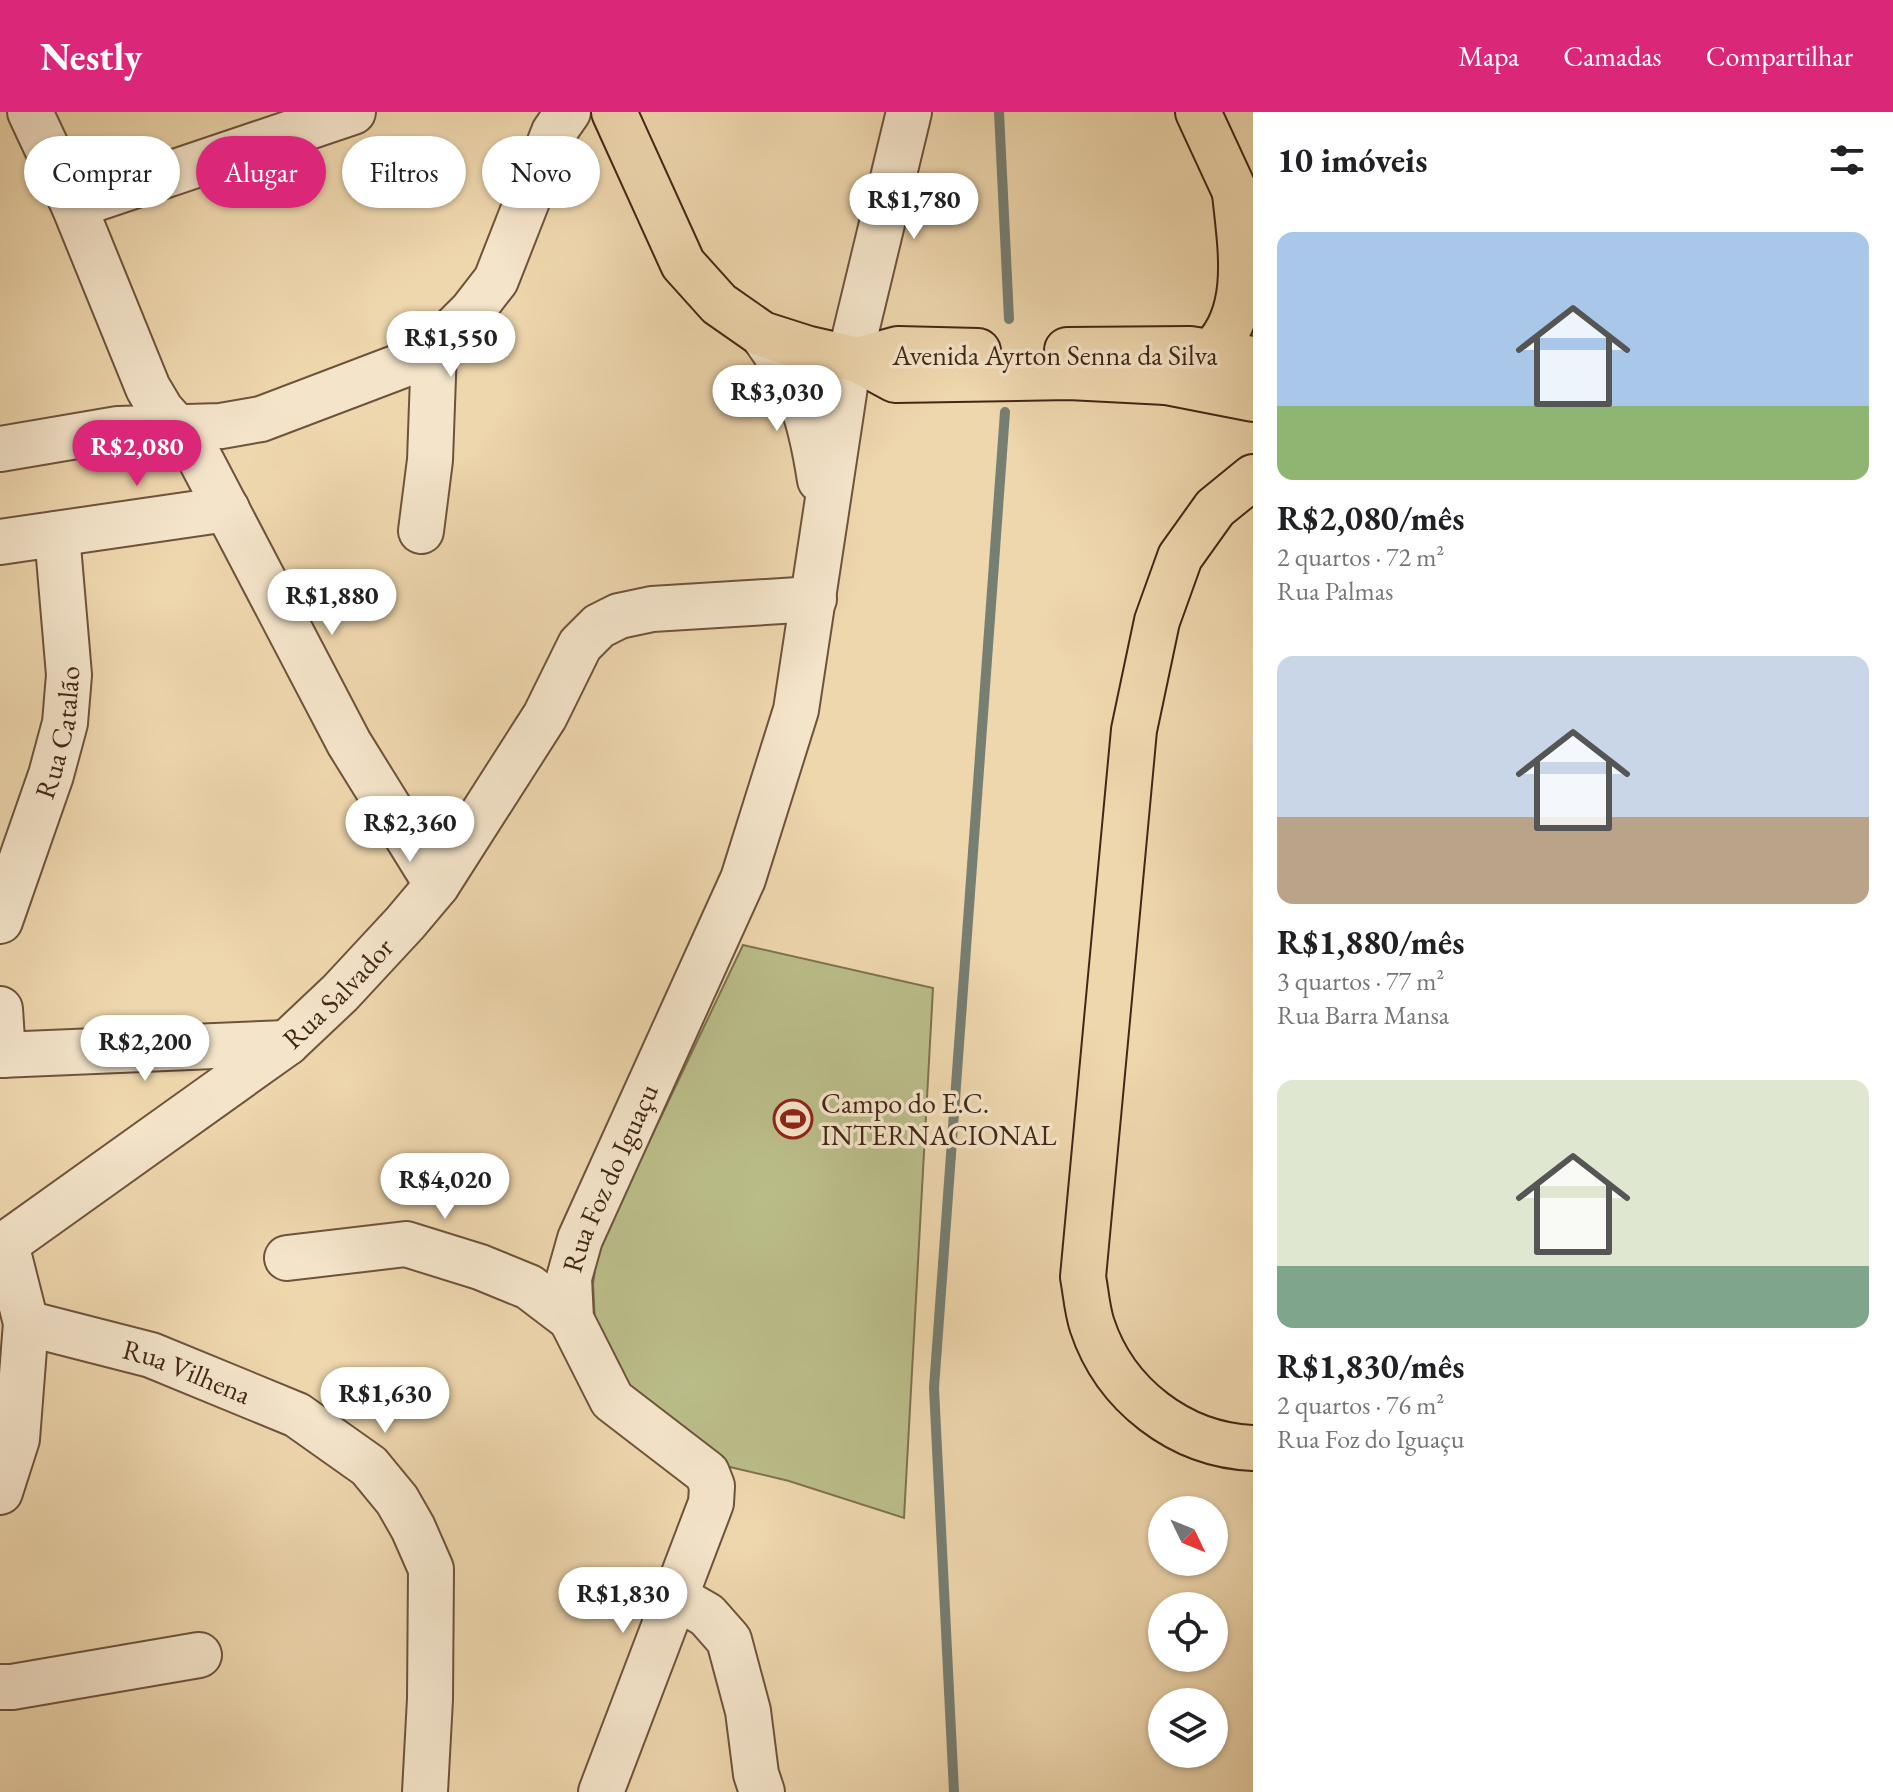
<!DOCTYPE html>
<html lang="pt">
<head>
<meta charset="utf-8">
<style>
	body { margin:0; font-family:"EB Garamond",serif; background:#f6f6f6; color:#202124; height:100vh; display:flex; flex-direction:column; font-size:30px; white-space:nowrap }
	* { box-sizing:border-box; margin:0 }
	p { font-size:26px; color:#757577 }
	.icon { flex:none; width:44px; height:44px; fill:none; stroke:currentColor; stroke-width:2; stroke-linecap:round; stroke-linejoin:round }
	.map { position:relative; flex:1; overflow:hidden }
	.side { display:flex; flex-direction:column; background:#fff; width:640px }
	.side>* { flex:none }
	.hud { position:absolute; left:24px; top:24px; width:760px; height:72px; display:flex; gap:16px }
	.needle { width:52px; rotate:133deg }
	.controls { position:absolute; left:1148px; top:1384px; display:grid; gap:16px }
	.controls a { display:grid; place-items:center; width:80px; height:80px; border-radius:50%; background:#fff; box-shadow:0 2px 6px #0004; font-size:40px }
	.price { position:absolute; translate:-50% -68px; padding:0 18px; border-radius:28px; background:#fff; color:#222; font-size:26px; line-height:52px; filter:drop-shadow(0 2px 4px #0008) }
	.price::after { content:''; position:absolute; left:50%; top:48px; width:24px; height:18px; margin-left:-12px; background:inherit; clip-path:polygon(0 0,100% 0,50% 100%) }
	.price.active { background:#db2777; color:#fff }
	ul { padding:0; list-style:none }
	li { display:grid; align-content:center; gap:16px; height:424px; padding:0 24px }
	li span { display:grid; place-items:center; height:248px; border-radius:16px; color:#555 }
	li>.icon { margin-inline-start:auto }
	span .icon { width:144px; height:144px; fill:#fffc; stroke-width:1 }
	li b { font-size:34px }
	h2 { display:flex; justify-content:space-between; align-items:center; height:96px; padding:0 24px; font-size:34px }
	.pill { padding:0 28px; border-radius:36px; background:#fff; box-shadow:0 2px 6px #0004; font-size:28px; line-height:72px }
	.pill.active { background:#db2777; color:#fff }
	header { display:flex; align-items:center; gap:48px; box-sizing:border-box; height:112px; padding:0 40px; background:#db2777; color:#fff }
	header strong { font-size:38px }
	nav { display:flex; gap:44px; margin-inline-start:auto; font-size:28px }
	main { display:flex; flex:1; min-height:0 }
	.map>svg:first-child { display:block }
	.green { fill:#babd89; stroke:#7e7250; stroke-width:2 }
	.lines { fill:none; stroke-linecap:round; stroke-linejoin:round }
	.stream { stroke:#777e72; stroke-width:10 }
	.minor-casing { stroke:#6e533c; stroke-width:48 }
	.major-casing { stroke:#432716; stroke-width:48 }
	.highway-casing { stroke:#432716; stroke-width:48 }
	.minor { stroke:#f4e4ca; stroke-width:44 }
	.major { stroke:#eed6ad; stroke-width:44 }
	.highway { stroke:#eed6ad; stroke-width:44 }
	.labels { text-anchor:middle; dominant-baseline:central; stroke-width:7; stroke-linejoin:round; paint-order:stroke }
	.street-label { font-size:28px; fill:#432716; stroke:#f4e4ca }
	.poi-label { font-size:28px; fill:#432716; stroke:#f4e4ca; text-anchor:start }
</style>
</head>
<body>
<header>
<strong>Nestly</strong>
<nav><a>Mapa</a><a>Camadas</a><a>Compartilhar</a></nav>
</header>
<main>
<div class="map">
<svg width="1253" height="1680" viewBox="0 0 1253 1680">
	<rect width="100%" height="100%" fill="#eed6ad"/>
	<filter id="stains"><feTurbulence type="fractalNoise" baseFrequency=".0025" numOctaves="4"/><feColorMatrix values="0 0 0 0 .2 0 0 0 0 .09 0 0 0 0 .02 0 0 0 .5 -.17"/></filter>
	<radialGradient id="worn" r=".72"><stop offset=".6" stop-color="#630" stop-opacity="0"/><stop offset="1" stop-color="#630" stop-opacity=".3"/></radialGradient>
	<!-- green -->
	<polygon class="green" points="743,833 933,876 904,1406 789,1369 730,1355 636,1289 595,1209 593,1172 598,1137"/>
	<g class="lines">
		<!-- stream -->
		<g class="stream">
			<polyline points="999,0 1009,207"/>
			<polyline points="954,1680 934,1276 1005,300"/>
		</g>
		<defs>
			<g id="minor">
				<polyline points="30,0 74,94 148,276 161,298 194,335 349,631 437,773"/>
				<polyline points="74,94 353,0"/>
				<path d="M 762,222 C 801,275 810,304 820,368"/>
				<polyline points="0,337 118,317 221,314 261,307 406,252 434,237 472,199 496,168 554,20 568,0"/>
				<polyline points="421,419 430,348 434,237"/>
				<polyline points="0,430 227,397"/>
				<path id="s1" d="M 0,809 L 51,663 L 65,611 L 69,563 L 57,422"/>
				<polyline points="0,897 3,943"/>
				<polyline points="0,943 287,931"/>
				<path id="s2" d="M 0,1136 L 287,931 L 340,881 L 405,811 L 437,773 L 545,604 L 580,533 L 599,514 L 619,504 L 652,497 L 814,487"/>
				<polyline points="287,1146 406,1132 480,1155 529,1175 571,1207"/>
				<path id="s3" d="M 26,1211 L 151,1243 L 297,1303 L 369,1354 L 397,1388 L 413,1416 L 431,1457 L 430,1587 L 425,1680"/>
				<polyline points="0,1380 17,1327 26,1211 6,1132"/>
				<polyline points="674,1484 707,1503 729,1528 748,1599 756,1662 762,1680"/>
				<polyline points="0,1575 12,1575 199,1543"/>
				<path id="s4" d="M 601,1680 L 711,1391 L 712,1374 L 707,1361 L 612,1288 L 571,1207 L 569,1166 L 580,1127 L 743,767 L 796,598 L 849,248 L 909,0"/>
			</g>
			<g id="major">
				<polyline points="614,0 683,152 719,192 762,222 809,237 858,248 895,268 1069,265 1166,270 1253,287"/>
				<polyline points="1067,238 1190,237 1253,247"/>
				<polyline points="858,248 898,237 978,239"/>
			</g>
			<g id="highway">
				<polyline points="1198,0 1247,106"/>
				<path d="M 1166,270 C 1181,260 1200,250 1213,238 C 1253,198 1240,132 1235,81"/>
				<path d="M 1253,365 L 1215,396 L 1180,445 L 1157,509 L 1134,618 L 1083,1165 C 1086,1181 1087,1198 1092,1213 C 1115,1283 1180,1333 1253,1336"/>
			</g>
		</defs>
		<!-- minor casing -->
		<use href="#minor" class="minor-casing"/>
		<!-- major casing -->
		<use href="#major" class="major-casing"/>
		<!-- highway casing -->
		<use href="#highway" class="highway-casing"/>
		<!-- minor -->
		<use href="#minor" class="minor"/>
		<!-- major -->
		<use href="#major" class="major"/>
		<!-- highway -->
		<use href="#highway" class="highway"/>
	</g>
	<!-- icons -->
	<defs>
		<symbol id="stadium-ring" viewBox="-11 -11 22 22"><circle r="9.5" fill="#f4e4ca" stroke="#8f2418" stroke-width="1.5"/><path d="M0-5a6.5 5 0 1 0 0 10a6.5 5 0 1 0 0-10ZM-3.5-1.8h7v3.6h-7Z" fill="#8f2418"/></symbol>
	</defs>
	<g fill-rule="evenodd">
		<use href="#stadium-ring" x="771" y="985" width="44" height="44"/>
	</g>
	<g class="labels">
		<!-- street labels -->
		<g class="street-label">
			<text x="1055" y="243">Avenida Ayrton Senna da Silva</text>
			<text stroke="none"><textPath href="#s1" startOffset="198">Rua Catalão</textPath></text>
			<text stroke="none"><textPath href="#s2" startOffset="424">Rua Salvador</textPath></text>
			<text stroke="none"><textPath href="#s4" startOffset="700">Rua Foz do Iguaçu</textPath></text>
			<text stroke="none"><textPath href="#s3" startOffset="168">Rua Vilhena</textPath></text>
		</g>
		<!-- poi labels -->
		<g class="poi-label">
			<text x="821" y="991">Campo do E.C.<tspan x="821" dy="32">INTERNACIONAL</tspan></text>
		</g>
	</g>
	<rect width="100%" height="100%" filter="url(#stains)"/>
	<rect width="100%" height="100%" fill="url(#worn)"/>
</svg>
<div class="controls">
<a><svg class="needle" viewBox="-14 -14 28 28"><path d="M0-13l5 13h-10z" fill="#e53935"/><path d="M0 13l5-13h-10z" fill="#757577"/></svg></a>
<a><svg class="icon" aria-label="locate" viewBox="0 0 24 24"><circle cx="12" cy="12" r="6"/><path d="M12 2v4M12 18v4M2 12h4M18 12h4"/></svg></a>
<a><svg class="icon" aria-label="layers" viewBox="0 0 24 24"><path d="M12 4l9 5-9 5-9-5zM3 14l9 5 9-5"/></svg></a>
</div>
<b class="price" style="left:914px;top:129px">R$1,780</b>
<b class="price" style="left:451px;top:267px">R$1,550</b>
<b class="price" style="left:777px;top:321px">R$3,030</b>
<b class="price active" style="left:137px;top:376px">R$2,080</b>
<b class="price" style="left:332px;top:525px">R$1,880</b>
<b class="price" style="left:410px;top:752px">R$2,360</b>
<b class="price" style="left:145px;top:971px">R$2,200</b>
<b class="price" style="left:445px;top:1109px">R$4,020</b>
<b class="price" style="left:385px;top:1323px">R$1,630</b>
<b class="price" style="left:623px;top:1523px">R$1,830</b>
<div class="hud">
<a class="pill">Comprar</a>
<a class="pill active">Alugar</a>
<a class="pill">Filtros</a>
<a class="pill">Novo</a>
</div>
</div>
<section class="side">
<h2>10 imóveis<svg class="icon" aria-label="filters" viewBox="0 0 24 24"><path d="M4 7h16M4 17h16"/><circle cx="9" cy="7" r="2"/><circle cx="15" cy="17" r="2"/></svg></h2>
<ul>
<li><span style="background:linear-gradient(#a9c7e8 70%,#8fb573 0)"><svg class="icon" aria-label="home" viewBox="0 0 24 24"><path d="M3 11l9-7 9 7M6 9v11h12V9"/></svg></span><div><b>R$2,080/mês</b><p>2 quartos · 72 m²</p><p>Rua Palmas</p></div></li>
<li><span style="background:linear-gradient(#c9d6e8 65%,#b9a48a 0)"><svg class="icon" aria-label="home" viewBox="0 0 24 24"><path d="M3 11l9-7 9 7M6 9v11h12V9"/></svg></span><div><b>R$1,880/mês</b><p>3 quartos · 77 m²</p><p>Rua Barra Mansa</p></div></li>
<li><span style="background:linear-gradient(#dfe7d0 75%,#7fa58c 0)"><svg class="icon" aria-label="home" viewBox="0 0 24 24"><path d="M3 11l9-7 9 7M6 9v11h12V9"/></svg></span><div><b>R$1,830/mês</b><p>2 quartos · 76 m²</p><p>Rua Foz do Iguaçu</p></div></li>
</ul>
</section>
</main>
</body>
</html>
